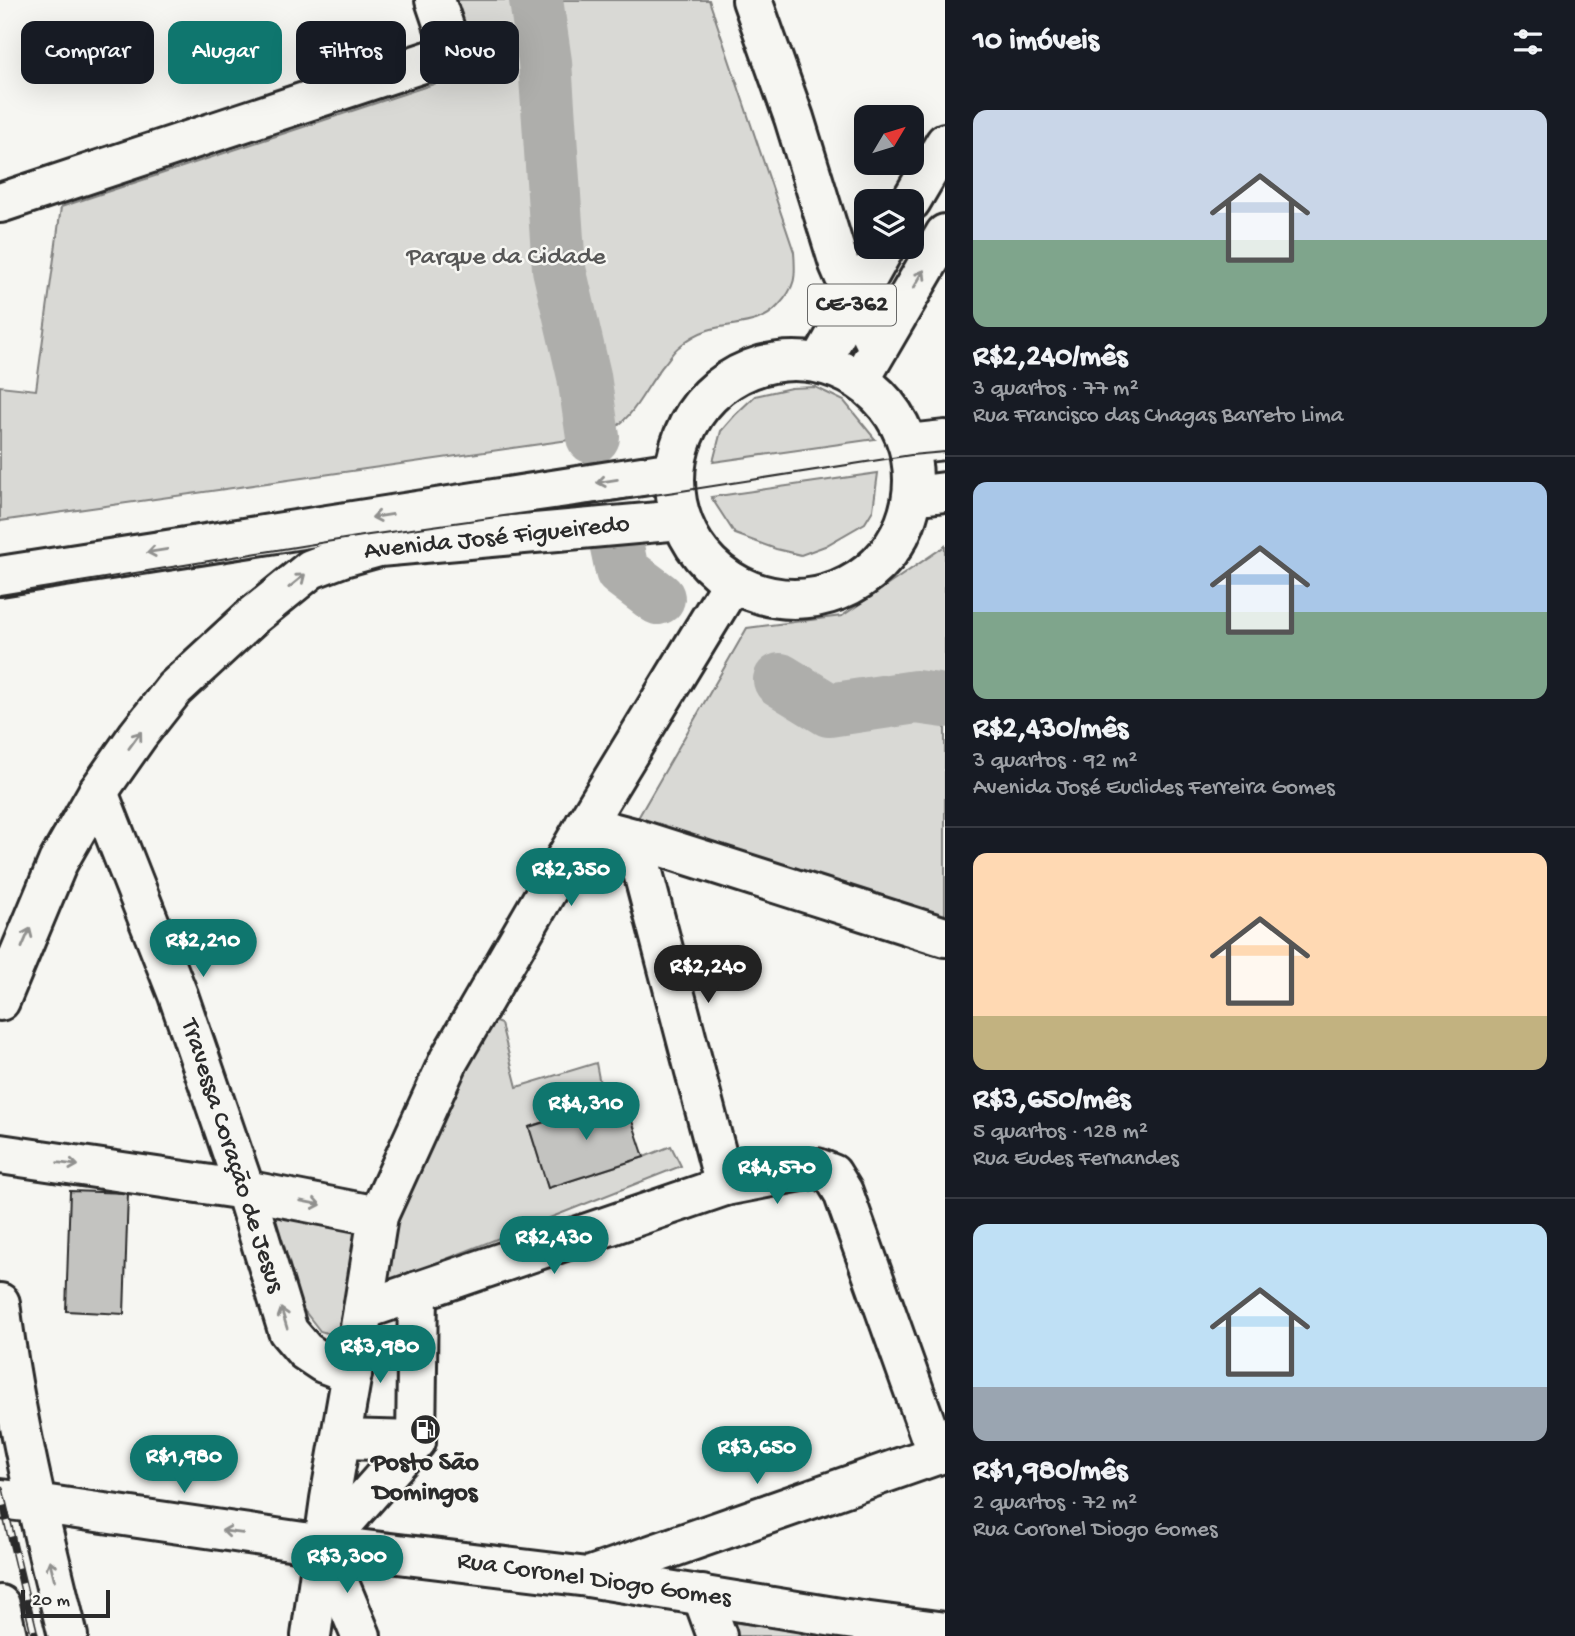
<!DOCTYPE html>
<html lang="pt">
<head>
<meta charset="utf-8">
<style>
	body { margin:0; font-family:"Gochi Hand",sans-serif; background:#242831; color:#f1f3f6; height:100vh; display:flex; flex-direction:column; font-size:26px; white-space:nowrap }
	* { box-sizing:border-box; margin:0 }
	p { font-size:23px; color:#9ea1a6 }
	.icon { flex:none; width:38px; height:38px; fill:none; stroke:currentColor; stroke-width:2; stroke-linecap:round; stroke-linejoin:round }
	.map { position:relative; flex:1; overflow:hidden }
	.sheet { display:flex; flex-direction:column; background:#171b24; width:630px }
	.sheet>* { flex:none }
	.top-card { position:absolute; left:21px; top:21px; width:665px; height:63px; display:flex; gap:14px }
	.needle { width:46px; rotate:52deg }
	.fabs { position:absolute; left:854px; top:105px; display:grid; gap:14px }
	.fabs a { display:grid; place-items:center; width:70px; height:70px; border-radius:14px; background:#171b24; box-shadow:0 7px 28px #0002; font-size:35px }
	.scale { position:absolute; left:21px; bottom:18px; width:89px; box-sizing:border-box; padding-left:7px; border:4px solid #2b2b2b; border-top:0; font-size:19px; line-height:24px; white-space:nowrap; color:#2b2b2b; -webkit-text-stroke:5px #f6f6f2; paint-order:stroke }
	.price { position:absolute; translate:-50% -60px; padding:0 16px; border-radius:24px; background:#0f766e; color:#fff; font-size:23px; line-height:46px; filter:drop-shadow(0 2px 4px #0008) }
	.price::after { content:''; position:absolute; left:50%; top:42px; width:21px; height:16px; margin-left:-10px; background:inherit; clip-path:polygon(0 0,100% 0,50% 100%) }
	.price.active { background:#222; color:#fff }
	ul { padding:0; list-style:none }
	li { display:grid; align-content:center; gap:14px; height:371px; padding:0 28px }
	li+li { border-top:2px solid #363941 }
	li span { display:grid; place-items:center; height:217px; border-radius:14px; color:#555 }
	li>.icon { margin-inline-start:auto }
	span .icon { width:126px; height:126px; fill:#fffc; stroke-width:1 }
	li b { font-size:30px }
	h2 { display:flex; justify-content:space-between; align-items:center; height:84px; padding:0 28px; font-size:30px }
	.pill { padding:0 24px; border-radius:14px; background:#171b24; box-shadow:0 7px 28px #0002; font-size:24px; line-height:63px }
	.pill.active { background:#0f766e; color:#fff }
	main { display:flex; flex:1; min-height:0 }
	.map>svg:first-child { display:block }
	.green { fill:#d9d9d5; stroke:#828280; stroke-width:2 }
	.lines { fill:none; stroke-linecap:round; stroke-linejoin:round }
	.river { stroke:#aeaeab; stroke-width:54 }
	.building { fill:#c3c3c0; stroke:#2b2b2b; stroke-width:2 }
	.minor-casing { stroke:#2b2b2b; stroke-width:44 }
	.major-casing { stroke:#2b2b2b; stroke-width:44 }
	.minor { stroke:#f6f6f2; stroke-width:38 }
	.major { stroke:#f6f6f2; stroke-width:38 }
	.tram { stroke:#2b2b2b; stroke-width:2 }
	.rail-casing { stroke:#2b2b2b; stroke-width:8 }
	.rail { stroke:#f6f6f2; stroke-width:5; stroke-dasharray:16; stroke-linecap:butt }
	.oneway { stroke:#90908e }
	.labels { text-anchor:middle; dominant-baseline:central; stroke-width:5; stroke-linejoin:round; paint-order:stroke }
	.shield { fill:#f6f6f2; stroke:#686867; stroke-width:2 }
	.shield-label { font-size:24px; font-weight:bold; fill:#2b2b2b }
	.park-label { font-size:26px; fill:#565656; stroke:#f6f6f2 }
	.street-label { font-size:26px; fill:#2b2b2b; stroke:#f6f6f2 }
	.poi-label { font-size:26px; font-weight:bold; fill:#2b2b2b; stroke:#f6f6f2 }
</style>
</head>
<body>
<main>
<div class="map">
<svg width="945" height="1636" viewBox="0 0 945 1636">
	<rect width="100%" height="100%" fill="#f6f6f2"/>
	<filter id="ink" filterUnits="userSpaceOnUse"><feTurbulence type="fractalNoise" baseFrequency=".0143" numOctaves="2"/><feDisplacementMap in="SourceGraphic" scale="14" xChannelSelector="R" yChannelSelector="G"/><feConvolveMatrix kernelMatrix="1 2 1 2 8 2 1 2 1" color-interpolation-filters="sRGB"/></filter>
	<g filter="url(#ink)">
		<!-- green -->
		<g class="green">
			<path d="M 454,0 L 709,0 L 794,252 C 796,277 796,287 778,306 C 759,327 732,322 708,330 C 699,333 687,340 680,346 C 674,350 670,357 666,362 C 643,389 637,417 604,435 L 0,521 L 0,386 L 36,390 L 61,207 L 476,70 Z"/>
			<polygon points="815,387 844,401 875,439 713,462 721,431 735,415 755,396 791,388"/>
			<polygon points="878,473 873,510 865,523 825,546 801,555 776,549 735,534 711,497"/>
			<polygon points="945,546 945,922 638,818 747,628 842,616"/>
			<polygon points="493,1021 501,1024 517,1087 596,1063 604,1105 529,1127 548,1188 644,1157 671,1146 681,1166 383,1284 390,1216 426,1133"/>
			<polygon points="270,1209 358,1226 337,1336 320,1331 303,1309 296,1295"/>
			<polygon points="730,1622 842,1636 720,1636"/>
		</g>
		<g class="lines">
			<!-- river -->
			<g class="river">
				<polyline points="536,0 545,62 559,269 584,376 593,437"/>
				<polyline points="616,542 622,571 658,598"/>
				<polyline points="780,680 829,710 916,697 945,701"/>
			</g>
		</g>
		<!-- building -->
		<g class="building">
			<polygon points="624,1097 644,1157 548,1188 529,1127"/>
			<polygon points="70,1191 128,1193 124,1314 66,1311"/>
		</g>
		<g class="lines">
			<defs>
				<g id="minor">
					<polyline points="752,0 794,118 839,264 855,301 878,348"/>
					<polyline points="0,203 453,53 435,0"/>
					<polyline points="98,792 178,995 245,1190 288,1331 305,1351 323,1363 352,1374"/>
					<polyline points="585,825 634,838 945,937"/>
					<polyline points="634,838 725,1186"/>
					<polyline points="0,1154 245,1190 378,1216"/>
					<polyline points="363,1310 725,1186 817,1168 832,1174 843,1192 937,1455"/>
					<polyline points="341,1439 416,1441"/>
					<polyline points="35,1503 324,1545 588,1577 840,1618 945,1632"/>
					<polyline points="324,1545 416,1441 418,1291"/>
					<polyline points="324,1547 361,1636"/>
					<polyline points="594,1575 945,1452"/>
					<polyline points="702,1595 717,1636"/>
					<polyline points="311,1636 330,1499 363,1310 378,1216 449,1060 585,825 732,583"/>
				</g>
				<g id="major">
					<polyline points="911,201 945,143"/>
					<circle cx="794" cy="480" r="119"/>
					<polyline points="820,363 885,247"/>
					<polyline points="860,380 945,234"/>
					<polyline points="908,444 945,440"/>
					<polyline points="913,496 945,492"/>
					<polyline points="0,576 674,471"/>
					<polyline points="0,1001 58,862 98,792 138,735 174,689 252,617 311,569 343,557 379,547 681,520"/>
					<path d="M 0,1303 C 14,1416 41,1526 68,1636"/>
					<polyline points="0,1499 35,1503"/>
					<polyline points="0,1605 7,1636"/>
				</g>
			</defs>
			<!-- minor casing -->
			<use href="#minor" class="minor-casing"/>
			<!-- major casing -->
			<use href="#major" class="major-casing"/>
			<!-- minor -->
			<use href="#minor" class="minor"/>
			<!-- major -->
			<use href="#major" class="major"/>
			<!-- tram -->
			<polyline class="tram" points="0,595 369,535 675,492 911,455 945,452"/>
			<defs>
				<polyline id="rail" points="0,1490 35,1636"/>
			</defs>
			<!-- rail casing -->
			<use href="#rail" class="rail-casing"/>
			<!-- rail -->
			<use href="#rail" class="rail"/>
		</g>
		<!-- one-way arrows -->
		<defs><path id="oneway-shaft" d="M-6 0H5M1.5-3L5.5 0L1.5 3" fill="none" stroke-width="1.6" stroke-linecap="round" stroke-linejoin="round" transform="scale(1.75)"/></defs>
		<g class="oneway">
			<use href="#oneway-shaft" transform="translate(919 279) rotate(-60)"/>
			<use href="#oneway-shaft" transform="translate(607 481) rotate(171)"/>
			<use href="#oneway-shaft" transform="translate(382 516) rotate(171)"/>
			<use href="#oneway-shaft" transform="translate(157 551) rotate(171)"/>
			<use href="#oneway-shaft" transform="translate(297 581) rotate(-39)"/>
			<use href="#oneway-shaft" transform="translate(135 740) rotate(-54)"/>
			<use href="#oneway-shaft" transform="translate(26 938) rotate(-67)"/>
			<use href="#oneway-shaft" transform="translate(68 1164) rotate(8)"/>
			<use href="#oneway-shaft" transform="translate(311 1203) rotate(11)"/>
			<use href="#oneway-shaft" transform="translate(284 1318) rotate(-107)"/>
			<use href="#oneway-shaft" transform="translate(232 1532) rotate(-172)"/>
			<use href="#oneway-shaft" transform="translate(52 1570) rotate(-104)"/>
		</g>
	</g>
	<!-- icons -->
	<defs>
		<symbol id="fuel-disc" viewBox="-11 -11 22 22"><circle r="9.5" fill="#2b2b2b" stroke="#f6f6f2"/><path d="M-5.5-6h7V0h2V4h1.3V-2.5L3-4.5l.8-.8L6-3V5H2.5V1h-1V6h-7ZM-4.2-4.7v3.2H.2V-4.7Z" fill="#fff"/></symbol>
	</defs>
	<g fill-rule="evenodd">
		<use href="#fuel-disc" x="408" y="1412" width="35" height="35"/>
	</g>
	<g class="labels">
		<!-- shield labels -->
		<rect class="shield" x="808" y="284.5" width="88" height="41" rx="5"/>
		<g class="shield-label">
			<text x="852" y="305">CE-362</text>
		</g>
		<!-- park labels -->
		<g class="park-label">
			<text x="506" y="258">Parque da Cidade</text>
		</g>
		<!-- street labels -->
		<g class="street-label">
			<text transform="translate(497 539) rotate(-6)">Avenida José Figueiredo</text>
			<text transform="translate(231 1156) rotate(72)">Travessa Coração de Jesus</text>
			<text transform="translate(594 1581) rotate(8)">Rua Coronel Diogo Gomes</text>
		</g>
		<!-- poi labels -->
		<g class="poi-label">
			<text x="425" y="1464">Posto São<tspan x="425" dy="30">Domingos</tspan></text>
		</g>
	</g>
</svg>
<div class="fabs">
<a><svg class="needle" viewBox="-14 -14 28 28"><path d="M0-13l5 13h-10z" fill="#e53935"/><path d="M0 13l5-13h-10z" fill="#9ea1a6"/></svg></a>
<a><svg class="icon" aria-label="layers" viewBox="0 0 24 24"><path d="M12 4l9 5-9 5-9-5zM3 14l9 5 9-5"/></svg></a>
</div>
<div class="scale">20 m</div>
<b class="price" style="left:571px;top:908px">R$2,350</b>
<b class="price" style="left:203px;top:979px">R$2,210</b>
<b class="price active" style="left:708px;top:1005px">R$2,240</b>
<b class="price" style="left:586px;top:1142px">R$4,310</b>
<b class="price" style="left:777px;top:1206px">R$4,570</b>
<b class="price" style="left:554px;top:1276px">R$2,430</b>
<b class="price" style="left:380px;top:1385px">R$3,980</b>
<b class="price" style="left:757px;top:1486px">R$3,650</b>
<b class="price" style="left:184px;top:1495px">R$1,980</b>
<b class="price" style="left:347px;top:1595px">R$3,300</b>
<div class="top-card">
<a class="pill">Comprar</a>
<a class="pill active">Alugar</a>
<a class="pill">Filtros</a>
<a class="pill">Novo</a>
</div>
</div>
<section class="sheet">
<h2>10 imóveis<svg class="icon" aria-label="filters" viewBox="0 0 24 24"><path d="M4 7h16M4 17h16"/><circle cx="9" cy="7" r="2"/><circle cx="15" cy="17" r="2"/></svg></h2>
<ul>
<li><span style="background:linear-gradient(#c9d6e8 60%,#7fa58c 0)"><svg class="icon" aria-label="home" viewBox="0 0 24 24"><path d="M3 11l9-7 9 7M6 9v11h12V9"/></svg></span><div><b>R$2,240/mês</b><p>3 quartos · 77 m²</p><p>Rua Francisco das Chagas Barreto Lima</p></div></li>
<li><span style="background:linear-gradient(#a9c7e8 60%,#7fa58c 0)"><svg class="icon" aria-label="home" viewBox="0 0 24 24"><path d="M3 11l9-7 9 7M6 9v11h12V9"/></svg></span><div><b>R$2,430/mês</b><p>3 quartos · 92 m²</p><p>Avenida José Euclides Ferreira Gomes</p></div></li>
<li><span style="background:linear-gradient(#ffd9b3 75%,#c2b280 0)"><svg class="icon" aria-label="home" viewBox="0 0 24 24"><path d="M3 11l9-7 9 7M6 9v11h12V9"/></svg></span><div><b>R$3,650/mês</b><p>5 quartos · 128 m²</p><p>Rua Eudes Fernandes</p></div></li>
<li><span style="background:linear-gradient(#bfe0f5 75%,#9aa5b1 0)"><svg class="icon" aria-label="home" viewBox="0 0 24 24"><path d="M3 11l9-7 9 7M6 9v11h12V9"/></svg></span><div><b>R$1,980/mês</b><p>2 quartos · 72 m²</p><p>Rua Coronel Diogo Gomes</p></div></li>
</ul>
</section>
</main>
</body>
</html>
